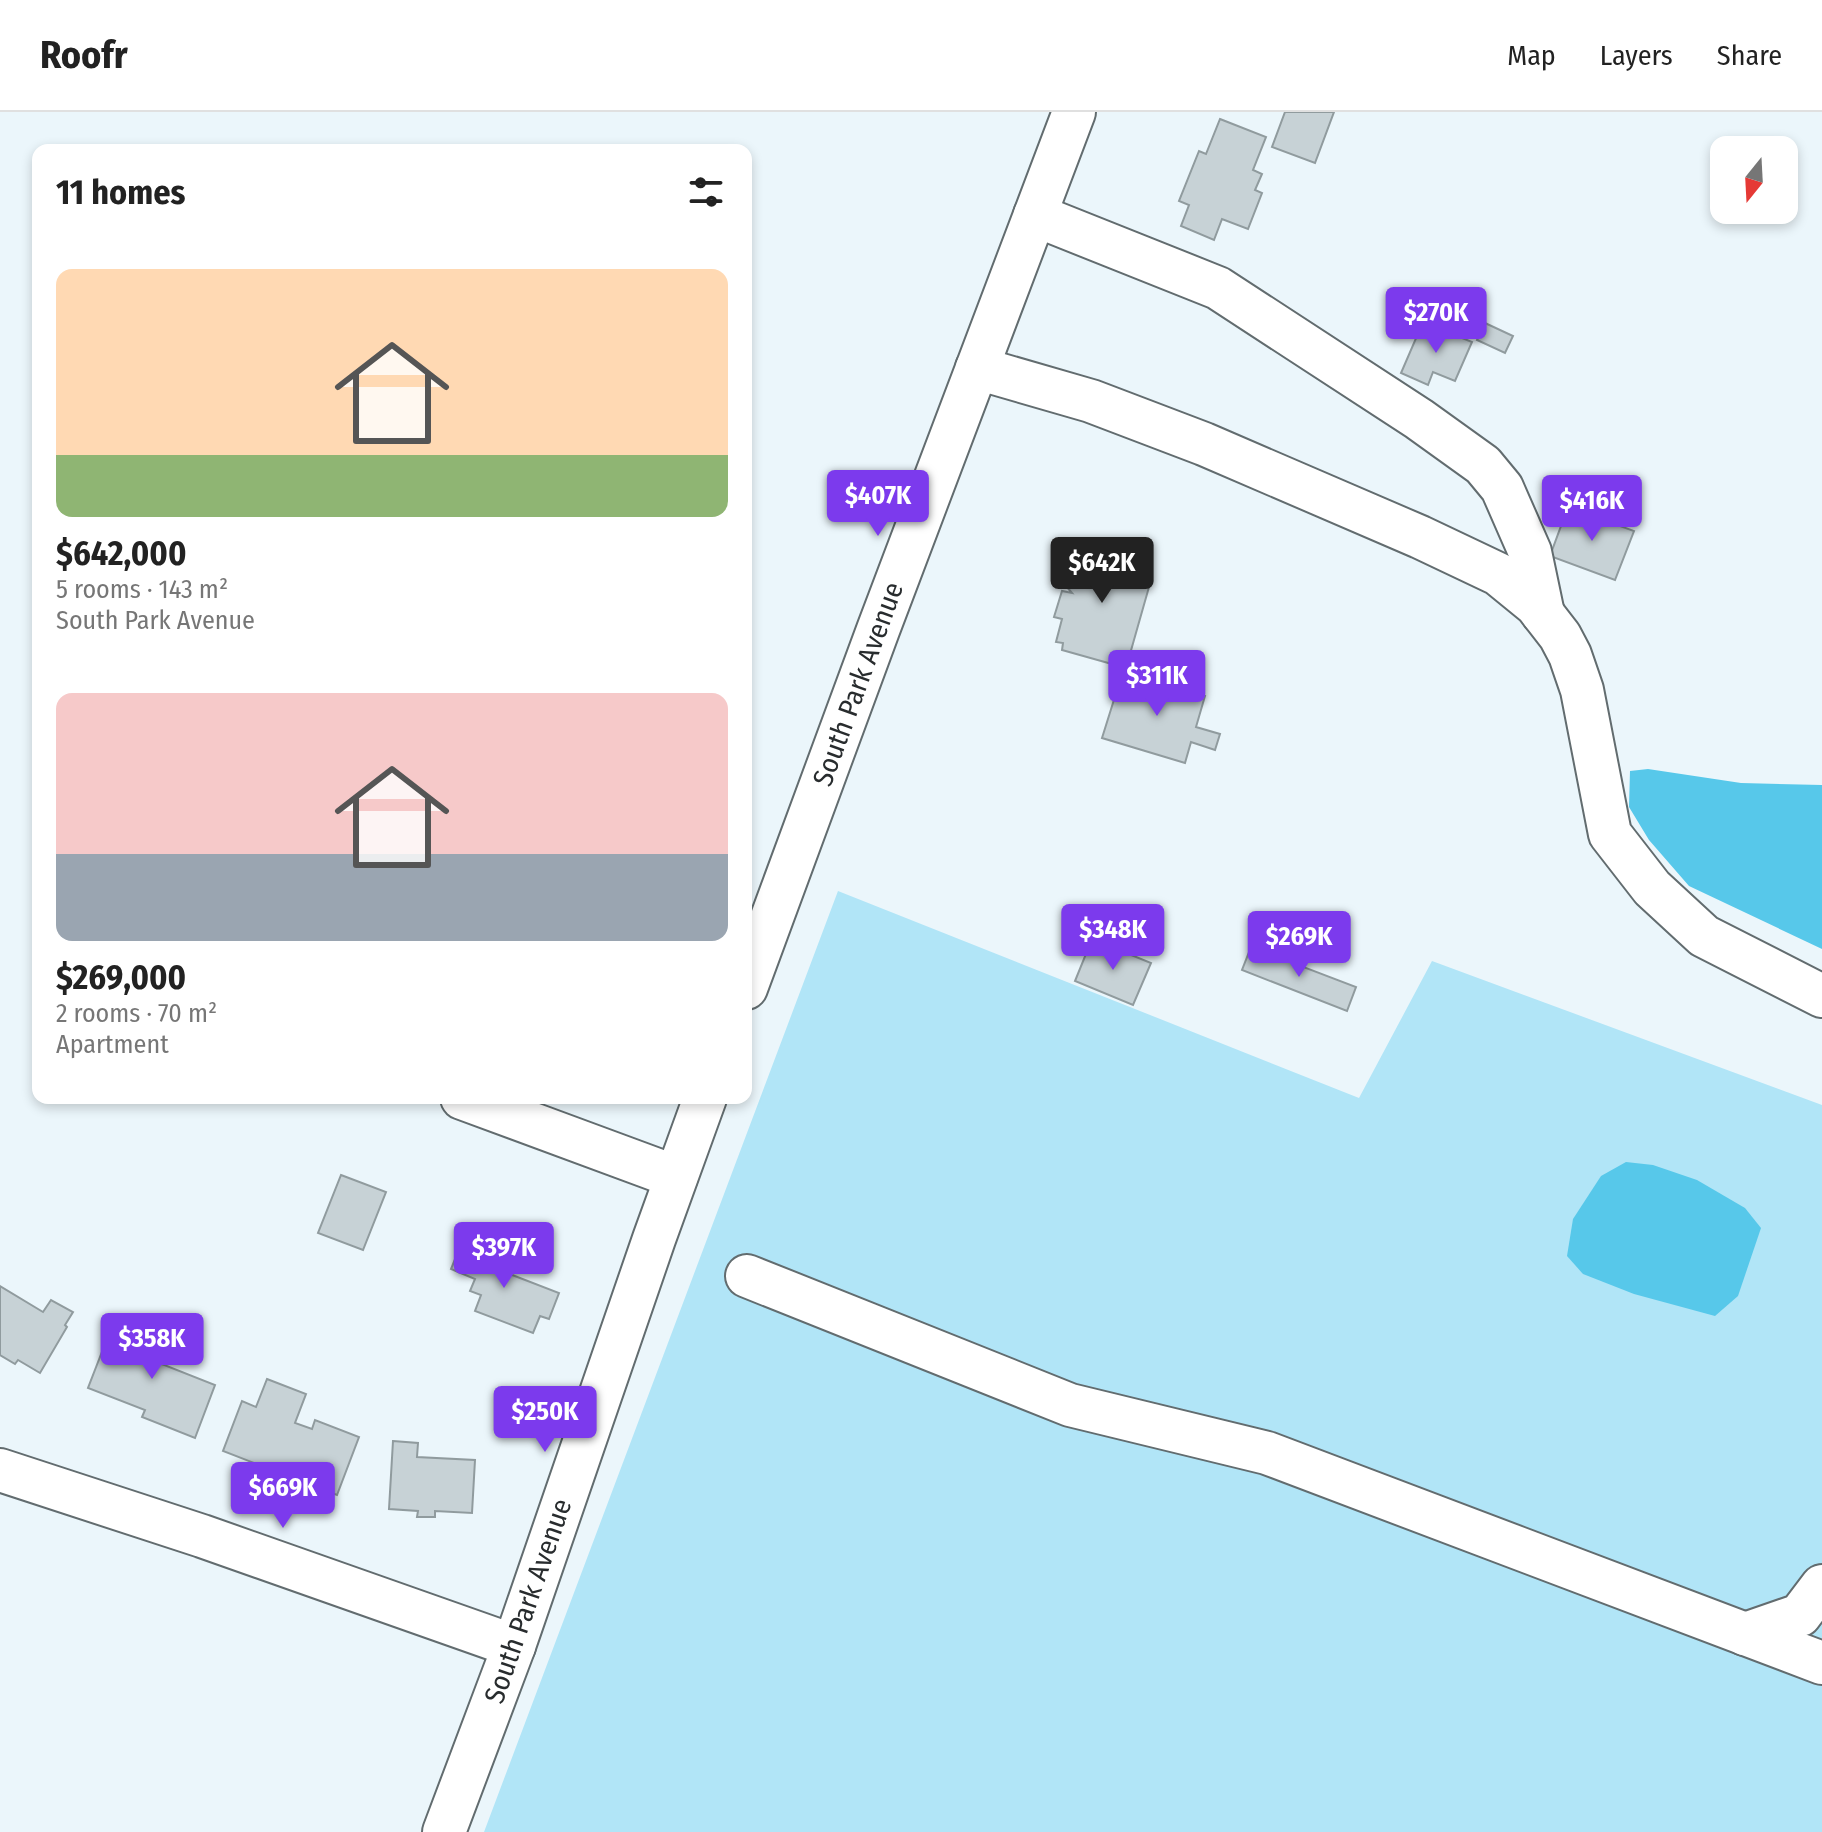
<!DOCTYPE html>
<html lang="en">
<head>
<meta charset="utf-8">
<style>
	body { margin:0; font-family:"Fira Sans Condensed",sans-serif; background:#f2f2f2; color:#222; height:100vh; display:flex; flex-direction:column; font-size:30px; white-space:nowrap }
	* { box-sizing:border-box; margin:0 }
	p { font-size:26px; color:#767676 }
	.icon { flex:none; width:44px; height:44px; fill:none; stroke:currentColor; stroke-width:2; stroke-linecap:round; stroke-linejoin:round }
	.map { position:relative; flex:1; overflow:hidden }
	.sheet { position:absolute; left:32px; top:32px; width:720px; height:960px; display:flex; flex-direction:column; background:#fff; border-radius:16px; box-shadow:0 4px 12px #0003 }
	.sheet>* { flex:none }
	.needle { width:52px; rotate:198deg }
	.fabs { position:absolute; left:1710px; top:24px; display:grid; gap:16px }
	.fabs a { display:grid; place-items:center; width:88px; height:88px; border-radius:16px; background:#fff; box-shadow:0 4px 12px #0003; font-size:40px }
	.price { position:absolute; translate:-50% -68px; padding:0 18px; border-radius:8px; background:#7c3aed; color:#fff; font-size:26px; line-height:52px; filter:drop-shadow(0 2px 4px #0008) }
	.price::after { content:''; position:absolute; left:50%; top:48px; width:24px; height:18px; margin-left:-12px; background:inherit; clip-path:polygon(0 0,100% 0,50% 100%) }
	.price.on { background:#222; color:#fff }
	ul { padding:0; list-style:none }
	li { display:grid; align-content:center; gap:16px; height:424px; padding:0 24px }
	li span { display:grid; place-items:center; height:248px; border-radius:16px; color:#555 }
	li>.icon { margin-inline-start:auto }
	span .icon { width:144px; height:144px; fill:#fffc; stroke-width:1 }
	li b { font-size:34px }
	h2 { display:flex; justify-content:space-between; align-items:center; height:96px; padding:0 24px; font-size:34px }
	header { display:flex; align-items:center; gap:48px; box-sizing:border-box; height:112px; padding:0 40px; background:#fff; border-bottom:2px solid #e0e0e0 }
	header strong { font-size:38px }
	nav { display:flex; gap:44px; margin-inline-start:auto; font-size:28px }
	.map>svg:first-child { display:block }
	.green { fill:#b1e5f7 }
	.water { fill:#57c8ea }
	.building { fill:#c7d2d6; stroke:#909b9e; stroke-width:2 }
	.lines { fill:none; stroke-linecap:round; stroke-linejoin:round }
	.minor-casing { stroke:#626c6f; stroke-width:46 }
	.minor { stroke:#fff; stroke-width:42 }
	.labels { text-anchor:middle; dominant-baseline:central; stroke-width:7; stroke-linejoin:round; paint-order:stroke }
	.street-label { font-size:28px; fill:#282c2e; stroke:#fff }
</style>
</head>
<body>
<header>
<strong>Roofr</strong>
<nav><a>Map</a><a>Layers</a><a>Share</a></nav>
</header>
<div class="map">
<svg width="1822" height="1720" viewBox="0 0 1822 1720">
	<rect width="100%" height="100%" fill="#ebf6fb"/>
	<!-- green -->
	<polygon class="green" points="838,779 1359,986 1432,849 1822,993 1822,1720 484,1720"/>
	<!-- water -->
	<g class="water">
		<polygon points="1648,657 1741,671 1822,673 1822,837 1689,774 1649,728 1629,695 1630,659"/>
		<polygon points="1626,1050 1653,1053 1697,1068 1745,1096 1761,1116 1738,1184 1715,1204 1634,1182 1583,1162 1567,1144 1573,1107 1601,1064"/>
	</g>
	<!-- building -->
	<g class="building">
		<polygon points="1285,0 1334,0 1315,51 1272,35"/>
		<polygon points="1220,7 1266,25 1253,58 1262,62 1255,78 1262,81 1248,117 1222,107 1214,128 1181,114 1189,93 1179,89 1199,39 1206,42"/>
		<polygon points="1423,210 1472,230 1455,269 1433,260 1428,273 1401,261"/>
		<polygon points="1485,211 1513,224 1505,241 1477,228"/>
		<polygon points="1568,395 1634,419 1615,468 1550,444"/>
		<polygon points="1087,428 1138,443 1133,463 1151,468 1126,556 1062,538 1063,531 1056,530 1062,507 1054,505 1062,479 1072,481 1066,474 1064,464 1066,455 1071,449 1081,447"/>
		<polygon points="1123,559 1205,584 1196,615 1220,622 1215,638 1191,630 1185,651 1102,626"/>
		<polygon points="1092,827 1151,851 1133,893 1075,869"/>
		<polygon points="1251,835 1356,875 1347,899 1242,858"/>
		<polygon points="341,1063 386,1080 363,1138 318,1121"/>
		<polygon points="462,1130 506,1147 502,1159 559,1181 549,1207 540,1204 533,1221 475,1199 481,1183 470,1179 475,1167 451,1157"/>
		<polygon points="0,1174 43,1200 51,1188 73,1200 65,1213 67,1215 40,1261 18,1248 15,1252 0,1243"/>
		<polygon points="129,1208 170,1224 159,1251 215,1273 195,1326 142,1305 145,1298 88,1276 105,1232 118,1237"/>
		<polygon points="267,1267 306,1282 295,1311 312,1317 315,1308 359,1325 337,1383 223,1339 242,1289 256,1295"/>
		<polygon points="393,1329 418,1331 417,1345 475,1348 472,1401 435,1399 435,1405 417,1405 418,1399 389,1397"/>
	</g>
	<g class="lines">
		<defs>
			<g id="minor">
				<polyline points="1035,103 1218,176 1419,307 1483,353 1502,376 1530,440 1543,502"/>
				<polyline points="977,256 1091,289 1204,332 1420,425 1498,462 1536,493 1560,524 1570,543 1582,578 1610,722 1652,776 1704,824 1822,884"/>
				<polyline points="746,876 878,518 1074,0"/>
				<polyline points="462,986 676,1065"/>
				<polyline points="747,1164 1070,1293 1267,1341 1822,1551"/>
				<polyline points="0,1358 202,1424 514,1534"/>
				<polyline points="1745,1522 1800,1503 1822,1474"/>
				<polyline points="444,1720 514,1534 654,1127 705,986"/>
			</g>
		</defs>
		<!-- minor casing -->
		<use href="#minor" class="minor-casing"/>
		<!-- minor -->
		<use href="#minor" class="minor"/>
	</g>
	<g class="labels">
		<!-- street labels -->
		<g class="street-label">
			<text transform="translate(858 572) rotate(-70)">South Park Avenue</text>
			<text transform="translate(528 1489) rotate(-71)">South Park Avenue</text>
		</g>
	</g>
</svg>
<div class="fabs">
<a><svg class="needle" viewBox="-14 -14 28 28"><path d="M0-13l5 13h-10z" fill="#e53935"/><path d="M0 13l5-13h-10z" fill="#767676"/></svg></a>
</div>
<b class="price" style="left:1436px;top:243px">$270K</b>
<b class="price" style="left:878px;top:426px">$407K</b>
<b class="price" style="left:1592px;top:431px">$416K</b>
<b class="price on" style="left:1102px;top:493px">$642K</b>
<b class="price" style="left:1157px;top:606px">$311K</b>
<b class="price" style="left:1113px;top:860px">$348K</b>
<b class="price" style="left:1299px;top:867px">$269K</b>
<b class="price" style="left:504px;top:1178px">$397K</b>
<b class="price" style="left:152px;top:1269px">$358K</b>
<b class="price" style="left:545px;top:1342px">$250K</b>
<b class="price" style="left:283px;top:1418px">$669K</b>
<section class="sheet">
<h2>11 homes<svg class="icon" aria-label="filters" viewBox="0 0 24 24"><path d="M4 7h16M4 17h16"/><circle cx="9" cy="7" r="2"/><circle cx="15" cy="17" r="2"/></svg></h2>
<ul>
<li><span style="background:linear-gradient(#ffd9b3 75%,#8fb573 0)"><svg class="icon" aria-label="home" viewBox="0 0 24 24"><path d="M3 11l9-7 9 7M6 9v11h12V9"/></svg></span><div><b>$642,000</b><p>5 rooms · 143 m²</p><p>South Park Avenue</p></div></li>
<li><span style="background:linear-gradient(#f6c9c9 65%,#9aa5b1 0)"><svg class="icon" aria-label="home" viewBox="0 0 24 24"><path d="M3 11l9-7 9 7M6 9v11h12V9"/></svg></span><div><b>$269,000</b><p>2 rooms · 70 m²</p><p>Apartment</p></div></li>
</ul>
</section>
</div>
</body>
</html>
